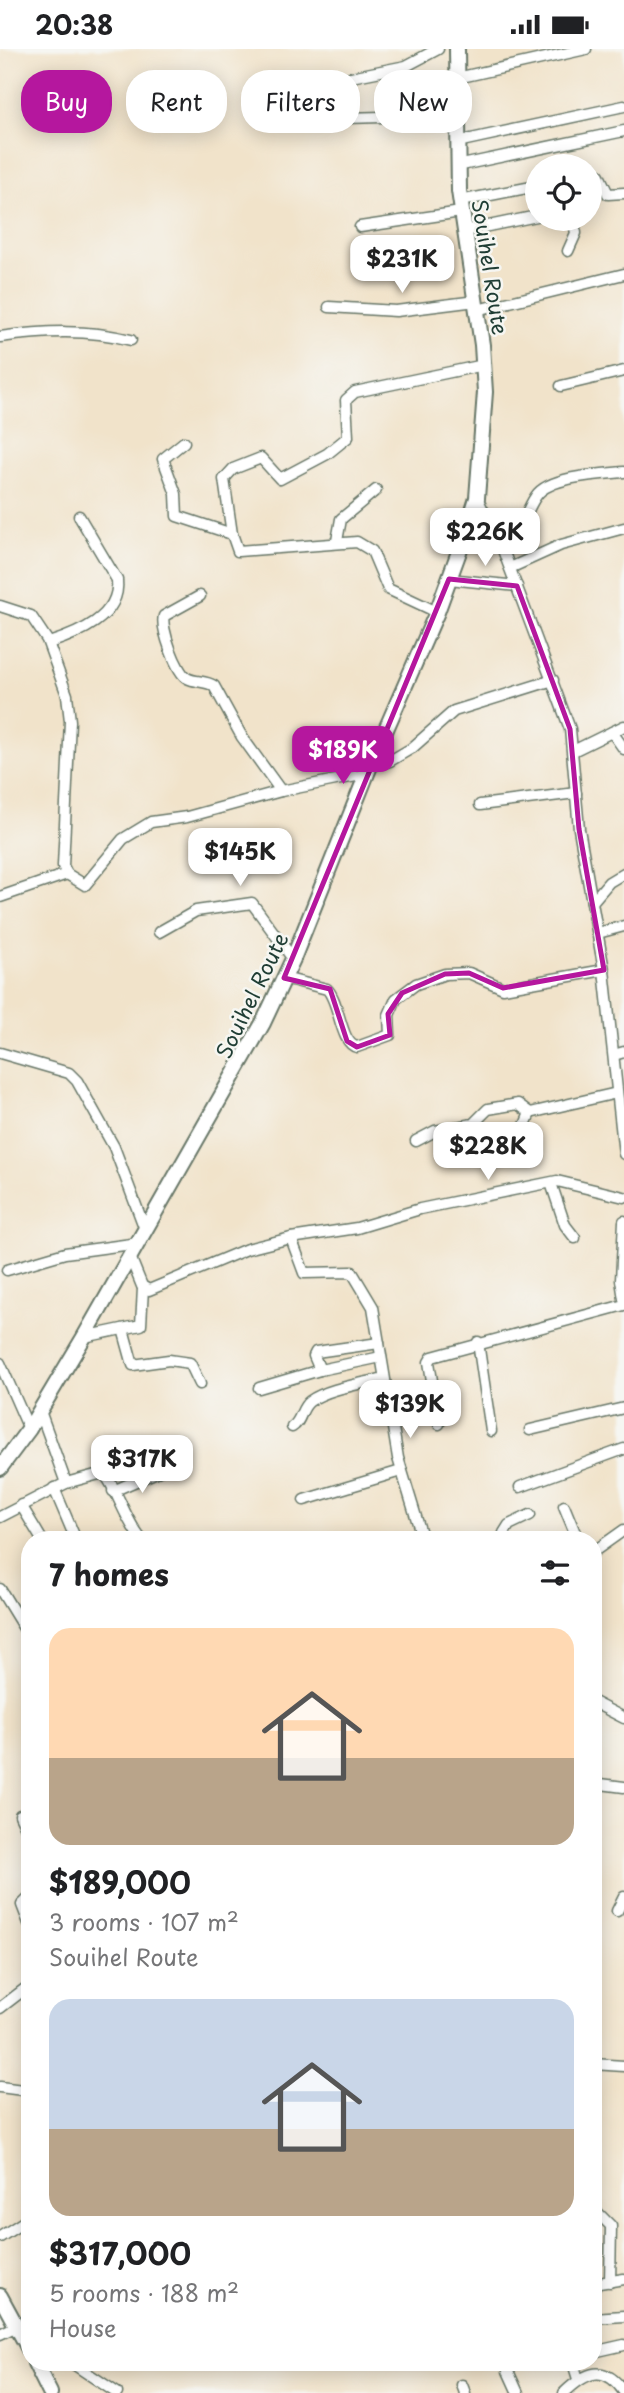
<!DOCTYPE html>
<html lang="en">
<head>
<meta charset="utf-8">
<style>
	body { margin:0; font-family:"Playpen Sans",sans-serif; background:#f2f2f2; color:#202124; height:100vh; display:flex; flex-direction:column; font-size:26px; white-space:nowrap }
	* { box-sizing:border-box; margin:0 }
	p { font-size:23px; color:#757577 }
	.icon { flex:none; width:38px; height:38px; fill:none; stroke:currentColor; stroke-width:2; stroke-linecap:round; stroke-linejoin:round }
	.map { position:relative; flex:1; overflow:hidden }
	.details { position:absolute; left:21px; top:1482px; width:581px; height:840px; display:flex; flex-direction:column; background:#fff; border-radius:28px; box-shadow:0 4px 18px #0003 }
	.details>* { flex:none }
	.hud { position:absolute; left:21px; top:21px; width:583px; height:63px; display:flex; gap:14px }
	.fabs { position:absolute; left:525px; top:105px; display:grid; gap:14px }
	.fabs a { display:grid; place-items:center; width:77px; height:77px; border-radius:50%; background:#fff; box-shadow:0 4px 18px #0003; font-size:35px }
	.price { position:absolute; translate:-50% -60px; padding:0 16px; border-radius:14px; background:#fff; color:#222; font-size:23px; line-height:46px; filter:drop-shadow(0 2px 4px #0008) }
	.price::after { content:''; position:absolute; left:50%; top:42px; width:21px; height:16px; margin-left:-10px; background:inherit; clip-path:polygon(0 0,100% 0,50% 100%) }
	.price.active { background:#b5179e; color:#fff }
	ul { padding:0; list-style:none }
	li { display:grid; align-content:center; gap:14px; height:371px; padding:0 28px }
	li span { display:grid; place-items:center; height:217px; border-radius:21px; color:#555 }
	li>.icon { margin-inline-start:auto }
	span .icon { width:126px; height:126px; fill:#fffc; stroke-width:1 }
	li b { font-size:30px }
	h2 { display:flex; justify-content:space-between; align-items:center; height:84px; padding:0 28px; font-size:30px }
	.pill { padding:0 24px; border-radius:28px; background:#fff; box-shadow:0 4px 18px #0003; font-size:24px; line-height:63px }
	.pill.active { background:#b5179e; color:#fff }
	.status { display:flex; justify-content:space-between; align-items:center; height:49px; padding:0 35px; background:#fff; direction:ltr }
	.status svg { height:19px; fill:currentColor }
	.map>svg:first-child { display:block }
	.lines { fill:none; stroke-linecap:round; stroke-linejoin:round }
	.minor-casing { stroke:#687768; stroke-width:13 }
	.secondary-casing { stroke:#687768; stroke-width:18 }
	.minor { stroke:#fff; stroke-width:10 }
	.secondary { stroke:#fff; stroke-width:14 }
	.marked { fill:none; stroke:#b5179e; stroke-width:5; stroke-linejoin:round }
	.labels { text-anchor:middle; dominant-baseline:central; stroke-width:5; stroke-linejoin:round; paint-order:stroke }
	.street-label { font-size:21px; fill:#1f3d34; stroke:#f6f6f2 }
</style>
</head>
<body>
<div class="status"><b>20:38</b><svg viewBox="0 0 49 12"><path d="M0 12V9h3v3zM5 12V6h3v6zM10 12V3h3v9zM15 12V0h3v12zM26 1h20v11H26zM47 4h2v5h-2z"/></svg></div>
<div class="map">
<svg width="624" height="2344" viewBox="0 0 624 2344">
	<rect width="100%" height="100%" fill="#f6f6f2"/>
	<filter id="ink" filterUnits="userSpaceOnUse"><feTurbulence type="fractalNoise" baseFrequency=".0143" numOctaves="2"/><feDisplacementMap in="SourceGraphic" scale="14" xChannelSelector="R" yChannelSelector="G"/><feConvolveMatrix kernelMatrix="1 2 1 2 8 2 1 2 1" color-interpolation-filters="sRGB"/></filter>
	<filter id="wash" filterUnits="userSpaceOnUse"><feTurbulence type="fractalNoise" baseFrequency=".00686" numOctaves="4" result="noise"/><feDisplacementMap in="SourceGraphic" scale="28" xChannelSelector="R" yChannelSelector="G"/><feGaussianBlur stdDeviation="1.57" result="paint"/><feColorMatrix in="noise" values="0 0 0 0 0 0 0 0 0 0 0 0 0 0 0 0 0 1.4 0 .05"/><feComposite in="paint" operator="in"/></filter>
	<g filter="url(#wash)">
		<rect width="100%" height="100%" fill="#f1e3ca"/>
	</g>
	<g filter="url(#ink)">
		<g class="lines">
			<defs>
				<g id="minor">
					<polyline points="457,29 586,0"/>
					<polyline points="296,39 406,17 438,0"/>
					<polyline points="345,69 457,66"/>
					<polyline points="457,93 624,57"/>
					<polyline points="457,117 624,82"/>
					<polyline points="590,126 599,126 608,145 624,144"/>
					<polyline points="460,152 537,137"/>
					<polyline points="360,178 461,163"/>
					<polyline points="464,182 537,167"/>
					<polyline points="568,202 576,184 573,170"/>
					<polyline points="329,258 396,262 476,252"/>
					<polyline points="477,261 624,225"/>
					<path d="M 0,288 C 44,282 88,280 131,291"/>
					<polyline points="561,337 624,322"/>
					<polyline points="184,393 163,410 176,445 177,467 232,485"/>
					<polyline points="477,449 503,501 570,680 579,780 604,921 624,1105"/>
					<polyline points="337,492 341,470 376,441"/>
					<path d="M 503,501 C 522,486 523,466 536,447 C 549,427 603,425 624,423"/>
					<polyline points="510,519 561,496 624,479"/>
					<polyline points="449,530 517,537"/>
					<path d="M 200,547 L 164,567 C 160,578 177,624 187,629 C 196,634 205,631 214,637 L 242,688 L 281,742"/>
					<polyline points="0,557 31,567 47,591 67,646 70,672 63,817 67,825 85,836 123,790 151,773 187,768 281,742 366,725"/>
					<polyline points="437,563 388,540 372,502 357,493 238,502 232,485 224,430 233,420 261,409 280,430 327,405 348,388 346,351 355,343 484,316"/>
					<path d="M 49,594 C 77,585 121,568 117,531 L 79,467"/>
					<polyline points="612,683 624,700"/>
					<polyline points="573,702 624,677"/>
					<polyline points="370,717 390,712 412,699 454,662 553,631"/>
					<polyline points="480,756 576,744"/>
					<polyline points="0,848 67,825"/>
					<polyline points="592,853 609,833 624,824"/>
					<polyline points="159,883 196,862 252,854 293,910"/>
					<polyline points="598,884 624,877"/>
					<path d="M 284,929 L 327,940 C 340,953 340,995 357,998 L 390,986 L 389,966 L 396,950 L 416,935 L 445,925 L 469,924 L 503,939 L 604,921"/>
					<polyline points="0,1004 69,1024 77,1032 114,1098 146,1183"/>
					<polyline points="614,1006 624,1003"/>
					<polyline points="530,1064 617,1044"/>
					<polyline points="416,1092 435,1082 473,1075 488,1060 518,1055 530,1064"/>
					<polyline points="454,1108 515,1088 523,1081 530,1064"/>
					<polyline points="551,1134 565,1176 575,1189"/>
					<polyline points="624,1172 621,1231 624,1250"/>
					<polyline points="291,1189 304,1224 352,1223 373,1258 398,1409 423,1491"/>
					<polyline points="131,1210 142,1237 149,1241 247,1200 291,1189 357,1179 420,1160 557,1132 624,1148"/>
					<polyline points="7,1221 65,1204 139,1194"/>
					<polyline points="123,1280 133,1316 169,1311 190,1314 200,1335"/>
					<polyline points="84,1288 141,1276 143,1239"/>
					<polyline points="478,1293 491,1382"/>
					<polyline points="379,1294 316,1303 314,1307 320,1321 381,1308"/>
					<polyline points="0,1314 29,1380"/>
					<polyline points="259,1339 320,1321"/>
					<polyline points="40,1362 66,1434"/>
					<polyline points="439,1375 429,1313 432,1308 624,1256"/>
					<path d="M 292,1378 C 302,1372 300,1359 310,1352 C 329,1339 362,1335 384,1329"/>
					<polyline points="530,1381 624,1359"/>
					<polyline points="520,1438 624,1400"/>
					<polyline points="54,1439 76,1491"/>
					<polyline points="113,1442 159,1422"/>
					<polyline points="304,1451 401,1422"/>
					<polyline points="21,1456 42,1491"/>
					<polyline points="564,1457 578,1491"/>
					<path d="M 0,1468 L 66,1434 L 103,1424 C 114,1432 126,1474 142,1491"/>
					<polyline points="505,1491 504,1484 509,1476 530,1466"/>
					<polyline points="593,1503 624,1481"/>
					<polyline points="0,1540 30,1589"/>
					<polyline points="593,1653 624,1669"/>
					<polyline points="593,1734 624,1738"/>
					<polyline points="20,1766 30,1788"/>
					<polyline points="30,1848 22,1856 30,1877"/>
					<polyline points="617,1862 624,1848"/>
					<polyline points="0,1959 30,1936"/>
					<polyline points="593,2015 624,2017"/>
					<polyline points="0,2038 30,2042"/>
					<polyline points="593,2159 611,2177 610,2233"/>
					<polyline points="0,2188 30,2169"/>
					<polyline points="593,2235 624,2230"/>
					<polyline points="593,2269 624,2267"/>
					<polyline points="0,2285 17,2277"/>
					<polyline points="593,2303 624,2296"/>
					<polyline points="72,2314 117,2344"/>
					<polyline points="573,2314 578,2330"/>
					<polyline points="508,2322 518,2344"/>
					<polyline points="462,2336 465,2344"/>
					<path d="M 564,2344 C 586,2323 604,2314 624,2343"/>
				</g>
				<g id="secondary">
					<polyline points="0,1419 29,1380 84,1288 263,974 293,910 370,717 437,563 468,478 477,449 485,343 482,296 459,142 457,0"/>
					<polyline points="0,2247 30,2302"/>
					<polyline points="35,2314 50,2344"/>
				</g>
			</defs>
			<!-- minor casing -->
			<use href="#minor" class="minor-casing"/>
			<!-- secondary casing -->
			<use href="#secondary" class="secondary-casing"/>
			<!-- minor -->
			<use href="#minor" class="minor"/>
			<!-- secondary -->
			<use href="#secondary" class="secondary"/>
		</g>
	</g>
	<!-- marked area -->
	<path class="marked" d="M 449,530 L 517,537 L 570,680 L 579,780 L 604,921 L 503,939 L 469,924 L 445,925 L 402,944 L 388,965 L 390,986 L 357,998 L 347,992 L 330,940 L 284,929 Z"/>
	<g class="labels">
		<!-- street labels -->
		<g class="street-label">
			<text transform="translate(491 218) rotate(81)">Souihel Route</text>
			<text transform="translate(251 946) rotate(-64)">Souihel Route</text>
		</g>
	</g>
</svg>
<div class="fabs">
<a><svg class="icon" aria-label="locate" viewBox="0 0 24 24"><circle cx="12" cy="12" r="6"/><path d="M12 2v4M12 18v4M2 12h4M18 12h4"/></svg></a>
</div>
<b class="price" style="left:402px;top:246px">$231K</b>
<b class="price" style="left:485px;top:519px">$226K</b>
<b class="price active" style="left:343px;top:737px">$189K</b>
<b class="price" style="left:240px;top:839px">$145K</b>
<b class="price" style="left:488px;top:1133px">$228K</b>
<b class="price" style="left:410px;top:1391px">$139K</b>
<b class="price" style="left:142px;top:1446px">$317K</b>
<div class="hud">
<a class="pill active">Buy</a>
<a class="pill">Rent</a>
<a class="pill">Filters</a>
<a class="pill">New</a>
</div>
<section class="details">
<h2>7 homes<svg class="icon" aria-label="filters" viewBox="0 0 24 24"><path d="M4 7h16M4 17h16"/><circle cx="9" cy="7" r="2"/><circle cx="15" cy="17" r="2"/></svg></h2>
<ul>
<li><span style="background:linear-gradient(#ffd9b3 60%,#b9a48a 0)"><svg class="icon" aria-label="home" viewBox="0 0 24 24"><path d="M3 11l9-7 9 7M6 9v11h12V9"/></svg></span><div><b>$189,000</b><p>3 rooms · 107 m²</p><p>Souihel Route</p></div></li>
<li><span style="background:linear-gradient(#c9d6e8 60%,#b9a48a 0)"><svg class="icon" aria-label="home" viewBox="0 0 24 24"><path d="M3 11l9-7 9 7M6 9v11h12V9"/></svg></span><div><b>$317,000</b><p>5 rooms · 188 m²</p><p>House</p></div></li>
</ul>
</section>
</div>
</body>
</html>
